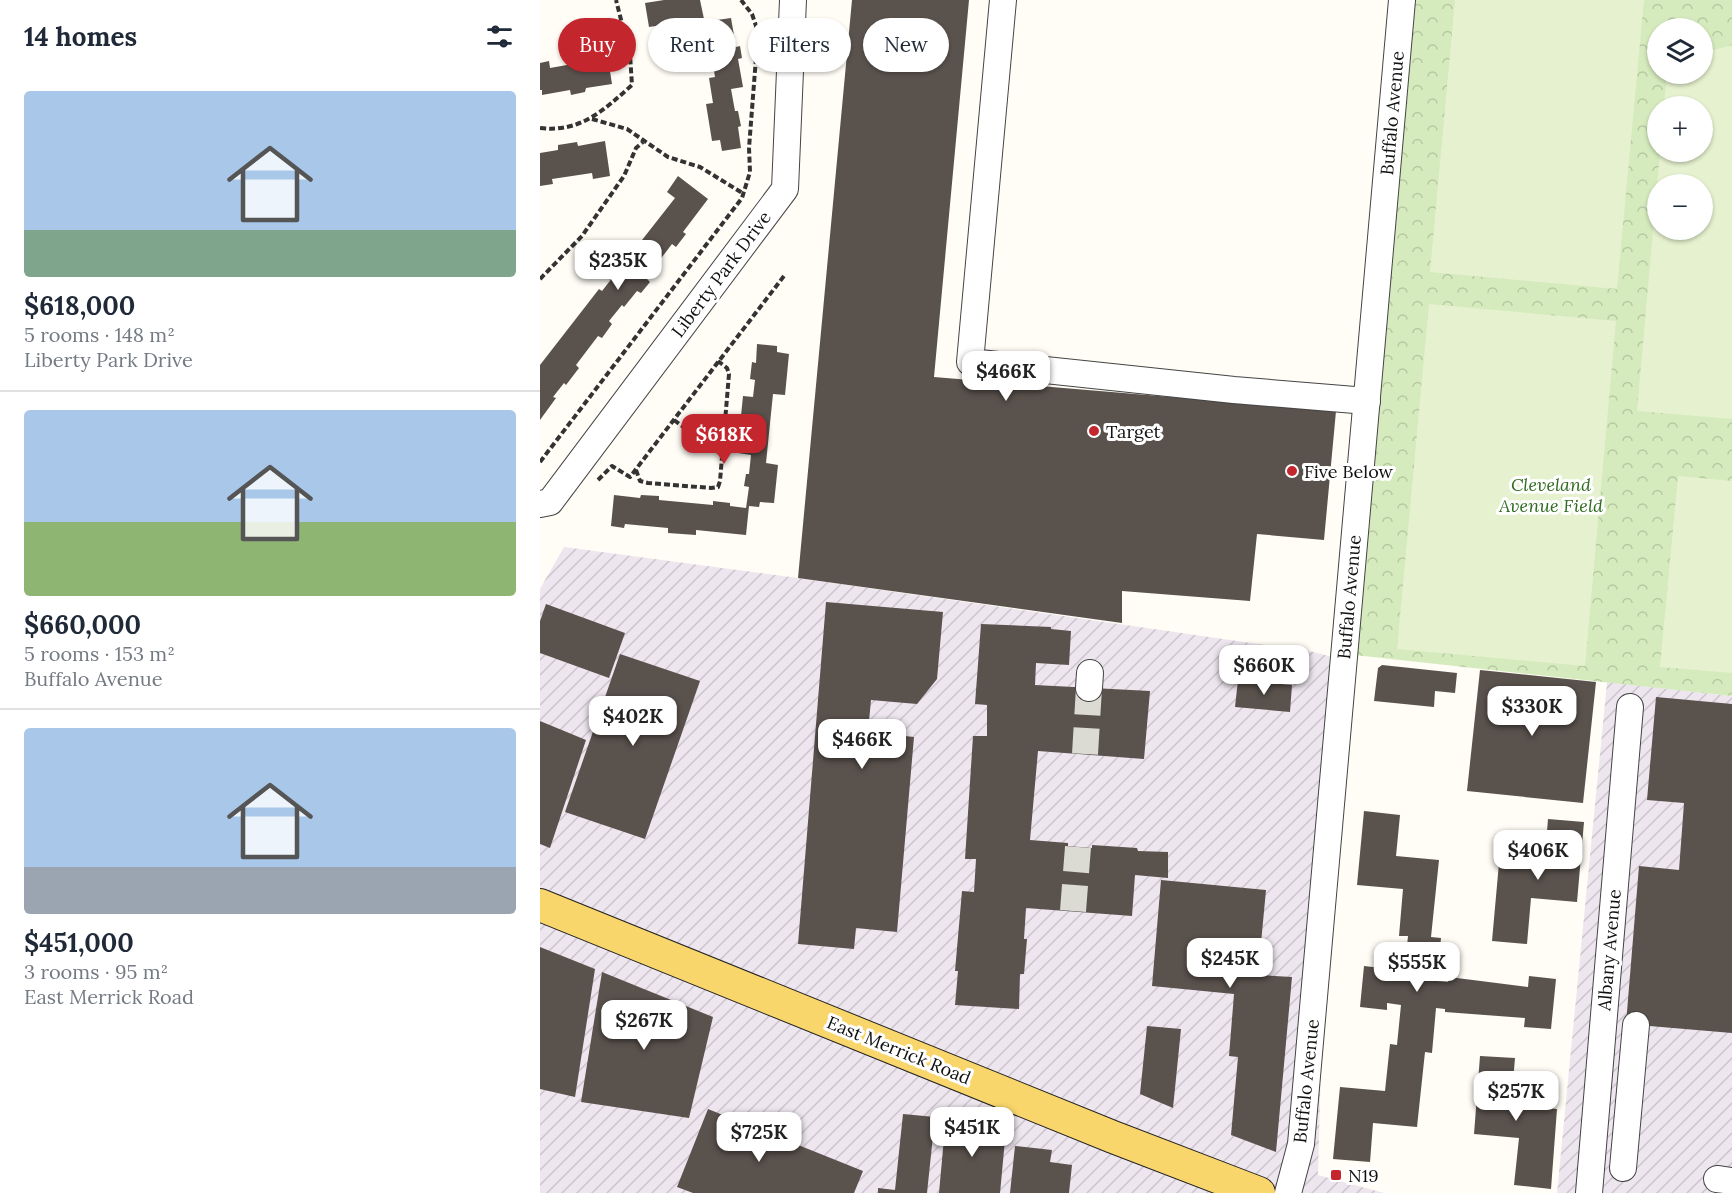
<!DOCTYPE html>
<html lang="en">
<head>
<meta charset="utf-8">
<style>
	body { margin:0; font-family:Lora,serif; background:#f6f6f7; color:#1f2937; height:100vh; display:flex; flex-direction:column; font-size:22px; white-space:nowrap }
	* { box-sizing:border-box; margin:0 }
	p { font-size:20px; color:#747a83 }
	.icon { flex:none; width:33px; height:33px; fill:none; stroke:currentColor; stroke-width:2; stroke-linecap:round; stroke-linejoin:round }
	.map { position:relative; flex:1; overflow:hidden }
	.panel { display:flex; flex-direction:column; background:#fff; width:540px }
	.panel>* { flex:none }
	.guide { position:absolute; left:18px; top:18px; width:570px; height:54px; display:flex; gap:12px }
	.fabs { position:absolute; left:1107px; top:18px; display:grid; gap:12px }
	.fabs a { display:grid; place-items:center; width:66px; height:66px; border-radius:50%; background:#fff; box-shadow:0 2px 4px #0004; font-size:30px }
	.price { position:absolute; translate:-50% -51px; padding:0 14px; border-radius:12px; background:#fff; color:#222; font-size:20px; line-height:39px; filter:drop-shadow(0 2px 3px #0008) }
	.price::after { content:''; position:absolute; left:50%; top:36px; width:18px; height:14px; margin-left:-9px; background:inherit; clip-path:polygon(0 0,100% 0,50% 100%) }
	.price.selected { background:#c4262e; color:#fff }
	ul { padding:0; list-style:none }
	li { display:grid; align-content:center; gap:12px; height:318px; padding:0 24px }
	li+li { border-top:2px solid #e0e1e3 }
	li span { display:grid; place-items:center; height:186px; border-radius:6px; color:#555 }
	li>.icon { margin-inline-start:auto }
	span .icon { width:108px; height:108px; fill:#fffc; stroke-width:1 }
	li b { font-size:26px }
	h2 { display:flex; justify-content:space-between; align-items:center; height:72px; padding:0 24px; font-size:26px }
	.tag { padding:0 21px; border-radius:27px; background:#fff; box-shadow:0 2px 4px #0004; font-size:21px; line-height:54px }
	.tag.selected { background:#c4262e; color:#fff }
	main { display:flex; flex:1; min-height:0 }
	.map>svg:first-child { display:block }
	.industrial { fill:url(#industrial-furrows) }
	.park { fill:url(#park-crowns); fill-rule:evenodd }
	.pitch { fill:#e6f2cf; fill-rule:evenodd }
	.building { fill:#5a524d }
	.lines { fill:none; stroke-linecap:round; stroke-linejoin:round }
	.minor-tunnel { stroke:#dbdad3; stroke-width:26; stroke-dasharray:26 13; stroke-linecap:butt }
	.minor-casing { stroke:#444; stroke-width:28 }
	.major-casing { stroke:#222; stroke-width:34 }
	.path { stroke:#333; stroke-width:4; stroke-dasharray:6 3; stroke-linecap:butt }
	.minor { stroke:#fff; stroke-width:26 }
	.major { stroke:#f9d66b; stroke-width:32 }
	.poi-dot { fill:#c4262e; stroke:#fff; stroke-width:2 }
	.labels { text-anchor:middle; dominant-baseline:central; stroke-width:6; stroke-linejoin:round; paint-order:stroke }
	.street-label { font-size:18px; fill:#111; stroke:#fff }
	.poi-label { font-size:18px; fill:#111; stroke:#fff; text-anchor:start }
	.park-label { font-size:18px; font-style:italic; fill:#2f6b1f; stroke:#fff }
</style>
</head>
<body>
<main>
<section class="panel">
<h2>14 homes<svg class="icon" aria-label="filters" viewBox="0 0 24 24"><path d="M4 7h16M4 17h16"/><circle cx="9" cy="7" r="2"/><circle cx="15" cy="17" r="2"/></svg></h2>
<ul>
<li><span style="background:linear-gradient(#a9c7e8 75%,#7fa58c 0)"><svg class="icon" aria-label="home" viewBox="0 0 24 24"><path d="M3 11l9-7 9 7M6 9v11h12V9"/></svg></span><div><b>$618,000</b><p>5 rooms · 148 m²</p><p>Liberty Park Drive</p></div></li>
<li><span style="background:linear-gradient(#a9c7e8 60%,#8fb573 0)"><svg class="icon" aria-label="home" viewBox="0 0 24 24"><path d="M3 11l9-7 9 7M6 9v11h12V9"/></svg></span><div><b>$660,000</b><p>5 rooms · 153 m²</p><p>Buffalo Avenue</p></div></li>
<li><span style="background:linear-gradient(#a9c7e8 75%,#9aa5b1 0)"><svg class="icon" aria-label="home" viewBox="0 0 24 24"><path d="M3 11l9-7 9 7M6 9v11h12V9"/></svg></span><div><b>$451,000</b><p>3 rooms · 95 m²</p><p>East Merrick Road</p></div></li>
</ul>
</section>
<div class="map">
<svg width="1192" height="1193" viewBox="0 0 1192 1193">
	<defs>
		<pattern id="industrial-furrows" width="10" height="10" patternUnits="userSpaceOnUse" patternTransform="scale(1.5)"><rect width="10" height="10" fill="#eee6ef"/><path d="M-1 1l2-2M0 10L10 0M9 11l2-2" fill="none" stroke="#cbc4cc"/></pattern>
		<pattern id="park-crowns" width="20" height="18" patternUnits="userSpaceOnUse" patternTransform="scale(1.5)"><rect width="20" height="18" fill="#d5ebbd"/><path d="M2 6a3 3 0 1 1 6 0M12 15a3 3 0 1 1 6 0" fill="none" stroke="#b6c8a1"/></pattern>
	</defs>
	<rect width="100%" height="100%" fill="#fffdf5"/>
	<!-- industrial -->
	<g class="industrial">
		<polygon points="24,547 258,578 774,652 792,657 778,1175 844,1193 0,1193 0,589"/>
		<polygon points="1067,682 1192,696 1192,1193 1017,1193"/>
	</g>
	<!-- park -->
	<path class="park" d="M 873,0 L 1192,0 L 1192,696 L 814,655 ZM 1118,28 L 1162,28 L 1162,74 L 1118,74 ZM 1118,106 L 1162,106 L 1162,152 L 1118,152 ZM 1118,184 L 1162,184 L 1162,230 L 1118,230 Z"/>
	<!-- pitch -->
	<g class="pitch">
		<polygon points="915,0 1104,0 1077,289 890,272"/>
		<path d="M 1192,45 L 1192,419 L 1097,411 L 1120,152 L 1162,152 L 1162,106 L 1124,106 L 1127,74 L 1162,74 L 1163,53 ZM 1162,184 L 1162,230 L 1118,230 L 1118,184 Z"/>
		<polygon points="889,304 1076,321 1045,666 857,649"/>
		<polygon points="1138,476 1192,481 1192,673 1120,667"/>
	</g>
	<!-- building -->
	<g class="building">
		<polygon points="124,0 160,0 164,19 109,27 105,3"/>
		<polygon points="312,0 429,0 394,377 796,411 784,540 717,534 710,601 582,591 582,623 258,578"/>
		<polygon points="191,18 196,47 200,46 202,58 198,59 203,87 191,89 195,111 198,111 201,126 198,127 201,148 182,151 180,140 172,141 166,104 173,103 169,78 175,77 168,33 164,34 163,22"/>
		<polygon points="67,52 72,84 46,88 45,92 31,95 30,90 2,95 2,90 0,90 0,63 9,61 10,68 55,60 54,55"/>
		<polygon points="65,141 70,176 53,179 52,173 12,179 13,184 0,186 0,153 18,150 18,145 37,142 38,146"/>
		<polygon points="138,176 168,199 143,232 146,234 136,247 132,244 106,278 110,282 101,293 97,291 84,307 82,305 69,321 72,324 62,338 58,336 36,365 39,368 26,385 24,383 13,397 16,398 0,420 0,365 59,289 62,291 135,198 127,192"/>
		<polygon points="217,344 237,346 237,352 249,354 245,395 233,394 226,463 238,465 234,503 220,502 219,507 209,506 206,535 156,530 156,535 128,533 128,528 85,524 84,528 71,526 74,495 100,498 101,495 119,496 119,500 173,505 173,501 190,503 190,506 206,508 209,487 204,486 206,474 209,474 211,455 198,453 200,435 195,435 197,416 201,416 203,396 213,397 215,380 210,379 212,362 216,363"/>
		<polygon points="286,602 403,612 397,679 377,704 331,700 328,732 374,737 357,932 316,928 314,949 258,944"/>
		<polygon points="6,604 85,633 69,678 0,653 0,621"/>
		<polygon points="441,624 511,627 511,629 531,631 529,665 496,663 495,685 610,691 604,759 498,751 490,840 528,843 528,846 552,848 552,845 597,848 598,851 628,852 628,878 595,875 592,916 486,908 484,939 487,939 484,974 480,974 479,1009 415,1005 418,971 415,971 422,891 434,892 436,859 425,859 433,736 447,736 447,705 435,704"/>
		<polygon points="80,654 160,681 105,839 25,812"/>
		<polygon points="842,665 917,673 915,693 895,691 894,707 834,701 838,668"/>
		<polygon points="940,670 1056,682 1043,803 927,791"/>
		<polygon points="698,680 752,685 750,712 695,707"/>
		<polygon points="1116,697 1192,704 1192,1033 1086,1024 1099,866 1139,870 1144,803 1107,800"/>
		<polygon points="0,721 46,740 10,848 0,844"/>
		<polygon points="824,811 860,815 856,856 899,860 891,937 901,938 897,981 908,982 909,977 988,987 989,976 1016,979 1011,1029 984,1027 985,1018 905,1012 905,1009 896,1008 892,1053 885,1052 877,1127 833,1123 830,1162 793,1159 800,1087 845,1091 850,1044 857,1045 861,1005 847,1003 847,1010 820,1007 824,966 850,969 849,976 864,977 868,936 859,936 863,889 817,885"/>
		<polygon points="1008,819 1044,822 1037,902 991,898 987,944 952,941 959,863 1004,867"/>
		<polygon points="621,880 726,890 718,975 752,977 736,1152 691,1135 698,1057 689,1056 694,994 612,986"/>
		<polygon points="0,947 55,969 35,1097 0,1089"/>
		<polygon points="62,972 173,1017 149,1118 41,1102"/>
		<polygon points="607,1026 641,1029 633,1108 600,1094"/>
		<polygon points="940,1056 975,1058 971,1105 1017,1109 1011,1189 974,1185 979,1138 934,1134"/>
		<polygon points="168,1109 323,1171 314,1193 153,1193 137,1187"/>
		<polygon points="363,1114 395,1117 387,1193 338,1193 338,1188 355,1190"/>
		<polygon points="406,1116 466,1129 460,1193 399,1193"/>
		<polygon points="475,1146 512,1150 510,1162 532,1165 529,1193 470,1193"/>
	</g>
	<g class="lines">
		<!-- minor-tunnel -->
		<g class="minor-tunnel">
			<polyline points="545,754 549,688"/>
			<polyline points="533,911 538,847"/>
		</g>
		<defs>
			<g id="minor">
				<polyline points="463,0 430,362 694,390 827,401"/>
				<polyline points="0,504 10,502 245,189 253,0"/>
				<polyline points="549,688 550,673"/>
				<polyline points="1083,1168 1096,1025"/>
				<polyline points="1177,1179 1192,1181"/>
				<polyline points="748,1193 761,1144 862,0"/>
				<polyline points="1049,1193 1090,707"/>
			</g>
			<polyline id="major" points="0,905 573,1137 719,1193"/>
		</defs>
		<!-- minor casing -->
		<use href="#minor" class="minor-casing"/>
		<!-- major casing -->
		<use href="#major" class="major-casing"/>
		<!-- path -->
		<g class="path">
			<polyline points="52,119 87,129 128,157 160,167 204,194"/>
			<path d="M 0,128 C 40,133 64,110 92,85 L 90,55 L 76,0"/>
			<polyline points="0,279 42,236 84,176 96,148 103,142"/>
			<polyline points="134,420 178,452 182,453"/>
			<polyline points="0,462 202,198 210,172 209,148 218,32 212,14 201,0"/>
			<polyline points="96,470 100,481 108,483 171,488 178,487 180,481 189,374 187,368 178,361"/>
			<polyline points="58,480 72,466 90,477 244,276"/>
		</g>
		<!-- minor -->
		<use href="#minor" class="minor"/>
		<!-- major -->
		<use href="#major" class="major"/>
	</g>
	<!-- markers -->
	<g class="poi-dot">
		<circle cx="554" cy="431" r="6"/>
		<circle cx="752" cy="471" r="6"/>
		<rect x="790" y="1169" width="12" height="12" rx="3"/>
	</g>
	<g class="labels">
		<!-- street labels -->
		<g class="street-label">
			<text transform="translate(852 113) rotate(-85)">Buffalo Avenue</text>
			<text transform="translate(181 274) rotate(-53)">Liberty Park Drive</text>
			<text transform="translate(809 597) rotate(-85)">Buffalo Avenue</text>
			<text transform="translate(1069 950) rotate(-85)">Albany Avenue</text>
			<text transform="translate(359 1050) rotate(22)">East Merrick Road</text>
			<text transform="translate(766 1081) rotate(-84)">Buffalo Avenue</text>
		</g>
		<!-- poi labels -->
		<g class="poi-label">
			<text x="566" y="431">Target</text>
			<text x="764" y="471">Five Below</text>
			<text x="808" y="1175">N19</text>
		</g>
		<!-- park labels -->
		<g class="park-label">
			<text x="1011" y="484">Cleveland<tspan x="1011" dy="21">Avenue Field</tspan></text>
		</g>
	</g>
</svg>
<div class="fabs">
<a><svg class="icon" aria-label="layers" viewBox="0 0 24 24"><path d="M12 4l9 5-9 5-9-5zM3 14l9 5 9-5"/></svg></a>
<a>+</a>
<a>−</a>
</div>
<b class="price" style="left:78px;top:291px">$235K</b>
<b class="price" style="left:466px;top:402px">$466K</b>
<b class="price selected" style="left:184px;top:465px">$618K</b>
<b class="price" style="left:724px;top:696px">$660K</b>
<b class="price" style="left:992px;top:737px">$330K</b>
<b class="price" style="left:93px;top:747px">$402K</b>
<b class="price" style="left:322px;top:770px">$466K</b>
<b class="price" style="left:998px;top:881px">$406K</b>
<b class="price" style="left:690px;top:989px">$245K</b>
<b class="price" style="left:877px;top:993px">$555K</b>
<b class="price" style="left:104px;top:1051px">$267K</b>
<b class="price" style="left:976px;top:1122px">$257K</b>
<b class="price" style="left:432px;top:1158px">$451K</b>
<b class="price" style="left:219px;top:1163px">$725K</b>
<div class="guide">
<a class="tag selected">Buy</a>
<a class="tag">Rent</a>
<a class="tag">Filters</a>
<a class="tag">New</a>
</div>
</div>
</main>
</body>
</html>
